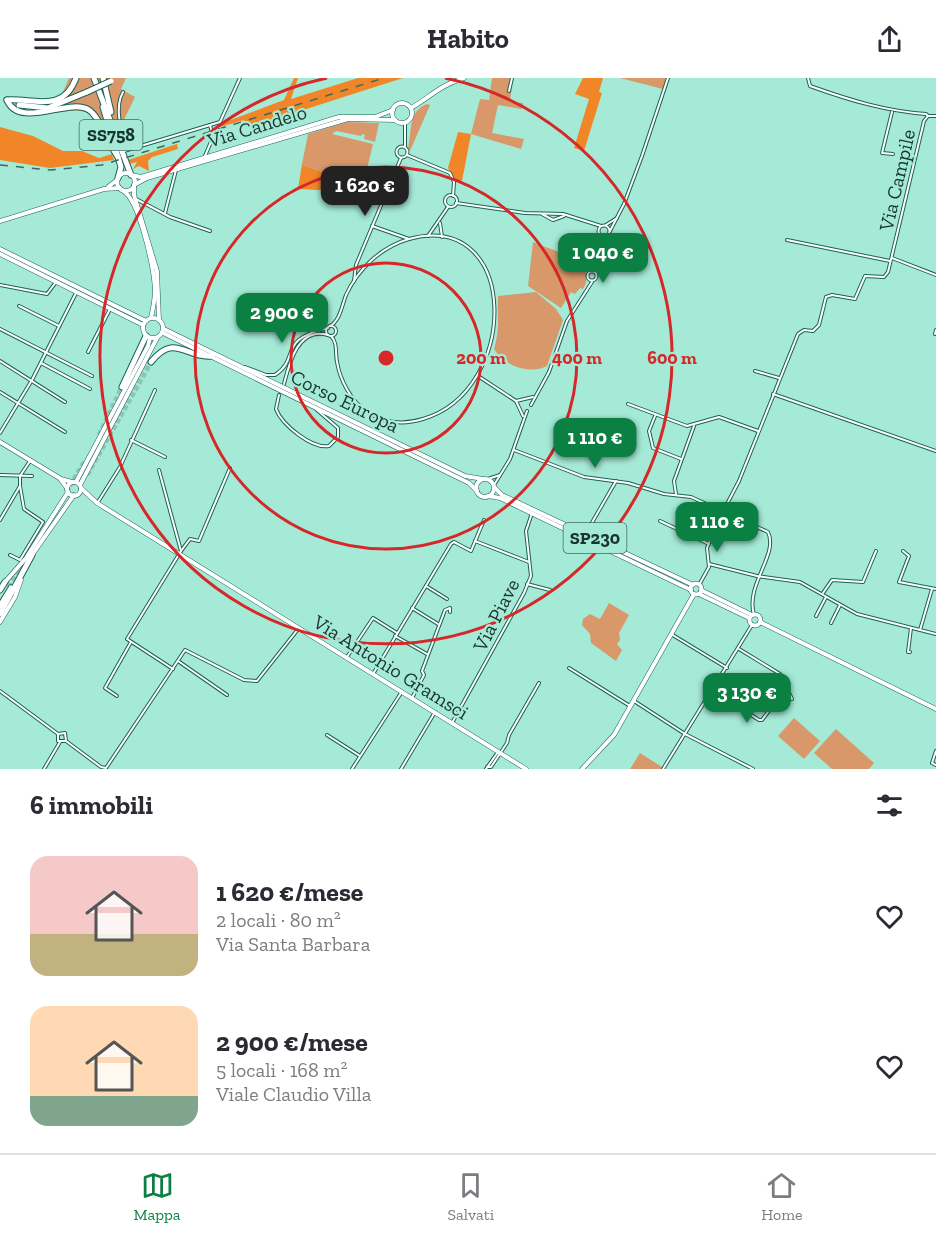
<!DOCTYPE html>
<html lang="it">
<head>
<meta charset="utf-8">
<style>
	body { margin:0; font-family:"Zilla Slab",serif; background:#f7f7f7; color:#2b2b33; height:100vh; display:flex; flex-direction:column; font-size:22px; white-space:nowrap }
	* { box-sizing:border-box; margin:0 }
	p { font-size:20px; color:#7c7c81 }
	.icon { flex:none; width:33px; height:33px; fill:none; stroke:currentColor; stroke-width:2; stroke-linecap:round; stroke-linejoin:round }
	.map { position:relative; height:691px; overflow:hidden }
	.details { display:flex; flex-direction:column; background:#fff; flex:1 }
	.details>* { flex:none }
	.price { position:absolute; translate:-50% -51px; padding:0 14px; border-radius:12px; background:#0b8043; color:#fff; font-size:20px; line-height:39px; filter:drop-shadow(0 2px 3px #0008) }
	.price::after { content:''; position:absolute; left:50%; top:36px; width:18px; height:14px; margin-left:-9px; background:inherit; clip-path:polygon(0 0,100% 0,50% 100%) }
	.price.active { background:#222; color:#fff }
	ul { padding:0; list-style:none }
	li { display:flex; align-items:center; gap:18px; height:150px; padding:0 30px }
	li span { display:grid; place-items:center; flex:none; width:168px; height:120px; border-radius:18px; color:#555 }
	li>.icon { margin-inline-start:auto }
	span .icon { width:72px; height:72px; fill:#fffc; stroke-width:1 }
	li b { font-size:26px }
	h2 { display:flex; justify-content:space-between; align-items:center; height:72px; padding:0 30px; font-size:26px }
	header { display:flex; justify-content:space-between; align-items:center; height:78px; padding:0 30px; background:#fff; font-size:27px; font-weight:800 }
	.tabs { display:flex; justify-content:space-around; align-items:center; height:84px; border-top:2px solid #e1e1e2; background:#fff; font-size:16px; color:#7c7c81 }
	.tabs a { display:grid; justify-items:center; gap:3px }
	.tabs .active { color:#0b8043 }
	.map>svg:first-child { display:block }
	.green { fill:#d8986a }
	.forest { fill:#f18628 }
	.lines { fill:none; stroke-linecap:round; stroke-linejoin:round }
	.highway-tunnel { stroke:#89c6b5; stroke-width:5; stroke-dasharray:5 2.5; stroke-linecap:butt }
	.street-casing { stroke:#1b6253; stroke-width:4 }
	.secondary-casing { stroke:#1b6253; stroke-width:5 }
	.primary-casing { stroke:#1b6253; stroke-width:5 }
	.highway-casing { stroke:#1b6253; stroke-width:7 }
	.street { stroke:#fff; stroke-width:2 }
	.secondary { stroke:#fff; stroke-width:4 }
	.primary { stroke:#fff; stroke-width:4 }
	.highway { stroke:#fff; stroke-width:5 }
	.rail { stroke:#40675d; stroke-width:1.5; stroke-dasharray:8 8; stroke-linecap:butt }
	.highway-bridge-casing { stroke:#1b6253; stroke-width:7; stroke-linecap:butt }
	.highway-bridge { stroke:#fff; stroke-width:5 }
	.ring { fill:none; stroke:#d62828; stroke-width:3 }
	.labels { text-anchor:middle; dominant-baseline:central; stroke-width:4.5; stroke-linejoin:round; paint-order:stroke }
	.shield { fill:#a5ead7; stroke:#436b61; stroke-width:1.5 }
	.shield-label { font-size:18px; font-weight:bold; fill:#19352e }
	.street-label { font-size:20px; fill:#19352e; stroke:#a5ead7 }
	.centre { fill:#d62828; stroke:#a5ead7; stroke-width:3 }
	.ring-label { font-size:18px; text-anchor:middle; font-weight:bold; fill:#d62828; stroke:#a5ead7; stroke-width:4.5; stroke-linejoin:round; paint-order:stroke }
</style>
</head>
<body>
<header><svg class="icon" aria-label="menu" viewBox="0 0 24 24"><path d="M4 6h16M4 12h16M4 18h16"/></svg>Habito<svg class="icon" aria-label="share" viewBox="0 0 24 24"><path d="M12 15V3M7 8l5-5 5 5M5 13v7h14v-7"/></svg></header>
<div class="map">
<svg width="936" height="691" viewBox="0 0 936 691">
	<rect width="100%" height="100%" fill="#a5ead7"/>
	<!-- green -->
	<g class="green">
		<path d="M 69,0 L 94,0 L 113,73 L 105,70 C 95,35 92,28 54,35 Z"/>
		<polygon points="97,0 126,0 121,11 135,19 121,48 119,47 121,62"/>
		<polygon points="492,0 513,0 510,24 523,25 522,31 498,27 492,55 524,61 521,71 471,56 480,21 489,22"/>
		<polygon points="620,0 666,0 663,11"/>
		<path d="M 427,26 L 430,27 L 410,73 L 408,70 C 412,54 408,33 427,26 Z"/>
		<path d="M 347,44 L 379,45 L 375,64 L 364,61 L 365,57 L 362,56 L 361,58 L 336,53 L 332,56 L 373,66 L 366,95 L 352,92 L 345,113 L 337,113 L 339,103 C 328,93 314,93 302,86 L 308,56 Z"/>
		<path d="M 533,164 C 553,173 600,183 583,211 L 580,210 L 575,216 L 571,214 L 561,230 L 528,208 Z"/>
		<path d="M 536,214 L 556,231 L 563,242 L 547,288 C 530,297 504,288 494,271 C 500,251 497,239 498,218 Z"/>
		<polygon points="609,525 629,537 619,555 620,562 617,566 622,572 616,583 591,565 590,556 582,547 583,541 590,536 600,541"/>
		<polygon points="794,640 820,663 804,681 778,658"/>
		<polygon points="836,651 874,685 869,691 832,691 814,675"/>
		<polygon points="640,675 662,689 661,691 630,691"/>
	</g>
	<!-- forest -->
	<g class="forest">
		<polygon points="294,0 298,0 291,21 358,0 403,0 247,50 244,42 220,49 220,46 284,22"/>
		<polygon points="583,0 603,0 599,14 602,15 584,73 574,70 589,21 575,16"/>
		<polygon points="0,49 33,58 63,73 82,73 99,80 112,76 114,82 50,90 0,82"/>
		<polygon points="458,54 471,56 462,103 456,102 448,90"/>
		<polygon points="177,66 178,71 152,79 148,83 149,93 139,88 133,91 137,84 129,86 128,82"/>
		<path d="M 302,86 C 314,93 328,93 339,103 L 337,113 L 298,111 Z"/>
	</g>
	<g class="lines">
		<!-- highway-tunnel -->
		<g class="highway-tunnel">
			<polyline points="99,357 122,309"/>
			<polyline points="87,397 151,284"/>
			<polyline points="66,414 85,383"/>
			<polyline points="8,509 21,488"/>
		</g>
		<defs>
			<g id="street">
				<path d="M 808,0 L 810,8 C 849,22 885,33 926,36 L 928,38"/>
				<polyline points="509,13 512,0"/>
				<path d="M 123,14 C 114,29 121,56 128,71"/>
				<polyline points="892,34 882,75 893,76"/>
				<polyline points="405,45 405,68"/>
				<circle cx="402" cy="74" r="5.5"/>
				<polyline points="124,73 220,44 240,0"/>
				<polyline points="407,77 450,95 454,104 453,118"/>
				<polyline points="205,78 213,59 210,47"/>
				<circle cx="451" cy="123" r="6"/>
				<polyline points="136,121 170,139 210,153"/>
				<polyline points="456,125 525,135 563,136 601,148"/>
				<polyline points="165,135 176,92"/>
				<polyline points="542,136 553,142 564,138"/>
				<polyline points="440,145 442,159"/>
				<polyline points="606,147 617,140"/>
				<circle cx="604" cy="153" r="5.5"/>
				<polyline points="372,148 409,161"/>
				<polyline points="610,153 624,126 642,78 668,0"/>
				<polyline points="428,158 448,129"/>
				<polyline points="787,162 890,183"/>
				<polyline points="892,180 936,197"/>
				<circle cx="592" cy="198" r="4.5"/>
				<polyline points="597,195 601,159"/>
				<polyline points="354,203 356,187 401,80"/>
				<polyline points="0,207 47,216 56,204"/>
				<polyline points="19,228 59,248"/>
				<circle cx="331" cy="253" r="5"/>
				<path d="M 330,248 C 340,243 342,227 346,217 C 358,191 381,169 409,161 C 521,131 520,313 423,341 C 403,347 383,345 366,333 C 351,323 340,302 337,284 C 335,275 338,265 331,258"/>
				<polyline points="0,251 92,298"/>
				<polyline points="935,256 936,252"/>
				<polyline points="88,274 110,231"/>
				<polyline points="0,283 65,324"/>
				<polyline points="41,285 90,311"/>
				<path d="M 245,289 L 266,297 L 275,297 C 301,280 276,262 328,250"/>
				<polyline points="755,293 779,300"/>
				<polyline points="478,298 516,323 523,338"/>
				<path d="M 284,306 C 289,286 298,248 328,257"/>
				<polyline points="0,314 65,354"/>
				<polyline points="773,316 936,373"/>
				<path d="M 279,317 L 276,331 C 282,347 312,371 329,368 L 338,359 L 338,350 L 317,332"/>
				<polyline points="516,323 533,319"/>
				<polyline points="628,326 687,348 719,339 758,353"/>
				<polyline points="531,327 549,294 567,243 592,204"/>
				<polyline points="655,338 649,353 653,370 681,381"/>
				<polyline points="0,355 32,302 76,215"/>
				<polyline points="131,362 165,379"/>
				<path d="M 514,372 L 584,399 L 628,405 L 664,416 L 691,419 L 768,454 C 779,477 745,506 754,537"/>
				<polyline points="159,392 181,473"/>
				<polyline points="0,397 32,398"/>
				<polyline points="488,401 500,397"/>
				<polyline points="494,407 510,381 527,333"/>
				<polyline points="676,416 674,403 694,348"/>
				<polyline points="98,424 120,389 155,312"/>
				<polyline points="0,442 20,408 20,398 30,383"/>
				<polyline points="660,443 709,466"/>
				<polyline points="586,455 616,403"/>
				<polyline points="475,463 529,484"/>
				<polyline points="903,473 909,478 899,504 936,511"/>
				<polyline points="10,477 20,482 43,444 24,431 20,408"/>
				<polyline points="709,486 757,498 800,504 857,536 936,556"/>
				<polyline points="527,506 550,512"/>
				<polyline points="699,507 709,489 707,470 716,447 739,403 798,256 804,252 813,253 819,247 826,219 832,217 855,221 865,198 884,199 888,194 924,43 928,38 936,38"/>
				<polyline points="426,508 447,521"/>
				<polyline points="823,515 832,502 863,504 876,473"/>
				<polyline points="412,530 438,546"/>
				<polyline points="816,538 826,519"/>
				<polyline points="831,545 840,527"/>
				<polyline points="920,552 932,511"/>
				<polyline points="671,556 727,590"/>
				<polyline points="395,558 427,576"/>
				<polyline points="739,571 780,596 792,621"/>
				<polyline points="910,574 908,574 911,550"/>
				<polyline points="347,579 373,540 397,555"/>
				<polyline points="178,583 227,617"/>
				<polyline points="569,590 630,628"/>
				<polyline points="173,591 127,561 181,473 190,461 199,463 230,390"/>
				<polyline points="373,596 451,466 454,464 471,473 484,442"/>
				<polyline points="713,612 759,642 762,642 775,625"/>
				<polyline points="0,613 58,656 65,655 66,663 58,663 58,656"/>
				<polyline points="117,618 105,610 131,564"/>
				<polyline points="412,620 424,597 422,593 445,532 450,530 450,534"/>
				<polyline points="634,623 685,656 753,691"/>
				<polyline points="452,645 524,515 531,498 526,453 532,435"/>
				<polyline points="327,657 360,678"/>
				<polyline points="66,663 101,689 106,690 185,572 244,602 257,603 299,550"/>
				<polyline points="936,673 932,685 936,687"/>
				<polyline points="487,689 491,689 507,665 509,657 539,605"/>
				<polyline points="44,691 60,664"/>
				<polyline points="352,691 401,615"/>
				<polyline points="401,691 435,634"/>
				<polyline points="486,691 498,674"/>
				<polyline points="663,691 752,547"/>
			</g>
			<g id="secondary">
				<circle cx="402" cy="35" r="10"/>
				<path d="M 411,30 C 432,18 438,8 464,0"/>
				<polyline points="131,97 141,99 339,39 375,39 393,32"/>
				<polyline points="134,107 147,100 348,41 395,42"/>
				<polyline points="108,109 117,102"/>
				<polyline points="0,143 104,111 120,110"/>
				<polyline points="0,171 146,243"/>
				<polyline points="0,176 143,247"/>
				<polyline points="0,364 61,401 72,404"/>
				<polyline points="61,402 67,410"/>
				<polyline points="0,544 15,519 21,502"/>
				<polyline points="582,691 614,657 694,516"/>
			</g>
			<g id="primary">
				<circle cx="126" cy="104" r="9"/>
				<polyline points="134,107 134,117 157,193 159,242"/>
				<path d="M 122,112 C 140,121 154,192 155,212 C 155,222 153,231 151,240"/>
				<circle cx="153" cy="250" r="10"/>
				<polyline points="164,251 465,398 483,401"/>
				<polyline points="163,255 469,405 477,413"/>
				<circle cx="485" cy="410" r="9"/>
				<polyline points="76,404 148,268 150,260"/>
				<circle cx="74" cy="411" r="7"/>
				<polyline points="80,407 157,260"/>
				<polyline points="494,409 502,417 693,507"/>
				<polyline points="81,410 97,425 526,691"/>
				<polyline points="488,418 500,420 691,512"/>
				<polyline points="32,477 74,417"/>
				<polyline points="5,504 26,480 68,414"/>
				<circle cx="696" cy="511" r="5.5"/>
				<polyline points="701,512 752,537"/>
				<polyline points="699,516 749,540"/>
				<circle cx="755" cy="542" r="5.5"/>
				<polyline points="760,544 936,631"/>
			</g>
			<g id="highway">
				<polyline points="94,0 131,97"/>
				<polyline points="103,0 111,34"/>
				<path d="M 7,22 C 20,52 69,19 89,32 C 100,39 109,67 118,79"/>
				<path d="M 7,22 C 33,20 63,36 76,0"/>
				<polyline points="19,27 48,30 87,14"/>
				<polyline points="103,29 121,89 118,100"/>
				<path d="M 151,284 C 175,254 186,281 212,278"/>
				<polyline points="122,309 146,258"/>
				<polyline points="0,512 5,504"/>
				<polyline points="0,528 11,510"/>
				<polyline points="0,536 32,477"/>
			</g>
		</defs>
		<!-- street casing -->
		<use href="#street" class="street-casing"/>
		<!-- secondary casing -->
		<use href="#secondary" class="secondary-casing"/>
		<!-- primary casing -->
		<use href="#primary" class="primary-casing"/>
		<!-- highway casing -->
		<use href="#highway" class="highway-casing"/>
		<!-- street -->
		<use href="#street" class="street"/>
		<!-- secondary -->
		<use href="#secondary" class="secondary"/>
		<!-- primary -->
		<use href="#primary" class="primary"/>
		<!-- highway -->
		<use href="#highway" class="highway"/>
		<!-- rail -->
		<polyline class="rail" points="0,87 50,92 102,87 384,0"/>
		<defs>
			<polyline id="highway-bridge" points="87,14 111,3"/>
		</defs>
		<!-- highway-bridge casing -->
		<use href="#highway-bridge" class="highway-bridge-casing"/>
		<!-- highway-bridge -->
		<use href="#highway-bridge" class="highway-bridge"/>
	</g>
	<!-- distance rings -->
	<g class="ring">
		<circle cx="386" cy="280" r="95"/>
		<circle cx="386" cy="280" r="191"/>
		<path d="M445 0A286 286 0 1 1 327 0"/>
	</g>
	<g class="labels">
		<!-- shield labels -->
		<g class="shield">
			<rect x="79.5" y="42" width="63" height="30" rx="4.5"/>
			<rect x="563.5" y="445" width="63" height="30" rx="4.5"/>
		</g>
		<g class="shield-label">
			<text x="111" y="57">SS758</text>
			<text x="595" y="460">SP230</text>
		</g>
		<!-- street labels -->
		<g class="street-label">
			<text transform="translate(257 48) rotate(-17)">Via Candelo</text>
			<text transform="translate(897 102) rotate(-77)">Via Campile</text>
			<text transform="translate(345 323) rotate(26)">Corso Europa</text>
			<text transform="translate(496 537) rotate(-63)">Via Piave</text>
			<text transform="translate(391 589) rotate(32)">Via Antonio Gramsci</text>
		</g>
	</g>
	<circle cx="386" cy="280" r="9" class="centre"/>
	<g class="ring-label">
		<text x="481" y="286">200 m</text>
		<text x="577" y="286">400 m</text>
		<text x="672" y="286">600 m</text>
	</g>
</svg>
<b class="price active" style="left:365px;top:139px">1 620 €</b>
<b class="price" style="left:603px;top:206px">1 040 €</b>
<b class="price" style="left:282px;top:266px">2 900 €</b>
<b class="price" style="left:595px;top:391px">1 110 €</b>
<b class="price" style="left:717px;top:475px">1 110 €</b>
<b class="price" style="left:747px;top:646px">3 130 €</b>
</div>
<section class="details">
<h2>6 immobili<svg class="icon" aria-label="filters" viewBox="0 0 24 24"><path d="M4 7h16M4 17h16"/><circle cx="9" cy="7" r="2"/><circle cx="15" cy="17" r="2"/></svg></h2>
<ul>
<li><span style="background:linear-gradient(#f6c9c9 65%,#c2b280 0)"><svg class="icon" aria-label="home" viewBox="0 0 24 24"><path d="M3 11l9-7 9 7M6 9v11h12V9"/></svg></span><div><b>1 620 €/mese</b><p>2 locali · 80 m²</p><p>Via Santa Barbara</p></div><svg class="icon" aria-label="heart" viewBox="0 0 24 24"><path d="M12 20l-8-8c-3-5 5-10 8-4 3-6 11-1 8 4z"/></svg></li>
<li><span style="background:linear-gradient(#ffd9b3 75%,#7fa58c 0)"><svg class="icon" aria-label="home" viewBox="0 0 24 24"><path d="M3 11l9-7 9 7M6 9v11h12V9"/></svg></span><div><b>2 900 €/mese</b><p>5 locali · 168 m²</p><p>Viale Claudio Villa</p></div><svg class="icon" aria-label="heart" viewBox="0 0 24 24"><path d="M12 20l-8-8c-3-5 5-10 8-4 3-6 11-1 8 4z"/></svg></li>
</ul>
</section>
<nav class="tabs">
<a class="active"><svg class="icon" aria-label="map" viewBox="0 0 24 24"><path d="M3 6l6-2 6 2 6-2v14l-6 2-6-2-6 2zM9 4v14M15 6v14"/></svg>Mappa</a>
<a><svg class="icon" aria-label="saved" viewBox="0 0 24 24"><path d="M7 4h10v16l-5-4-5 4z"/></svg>Salvati</a>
<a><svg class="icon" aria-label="home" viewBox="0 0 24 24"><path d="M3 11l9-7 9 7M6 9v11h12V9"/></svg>Home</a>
</nav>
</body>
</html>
